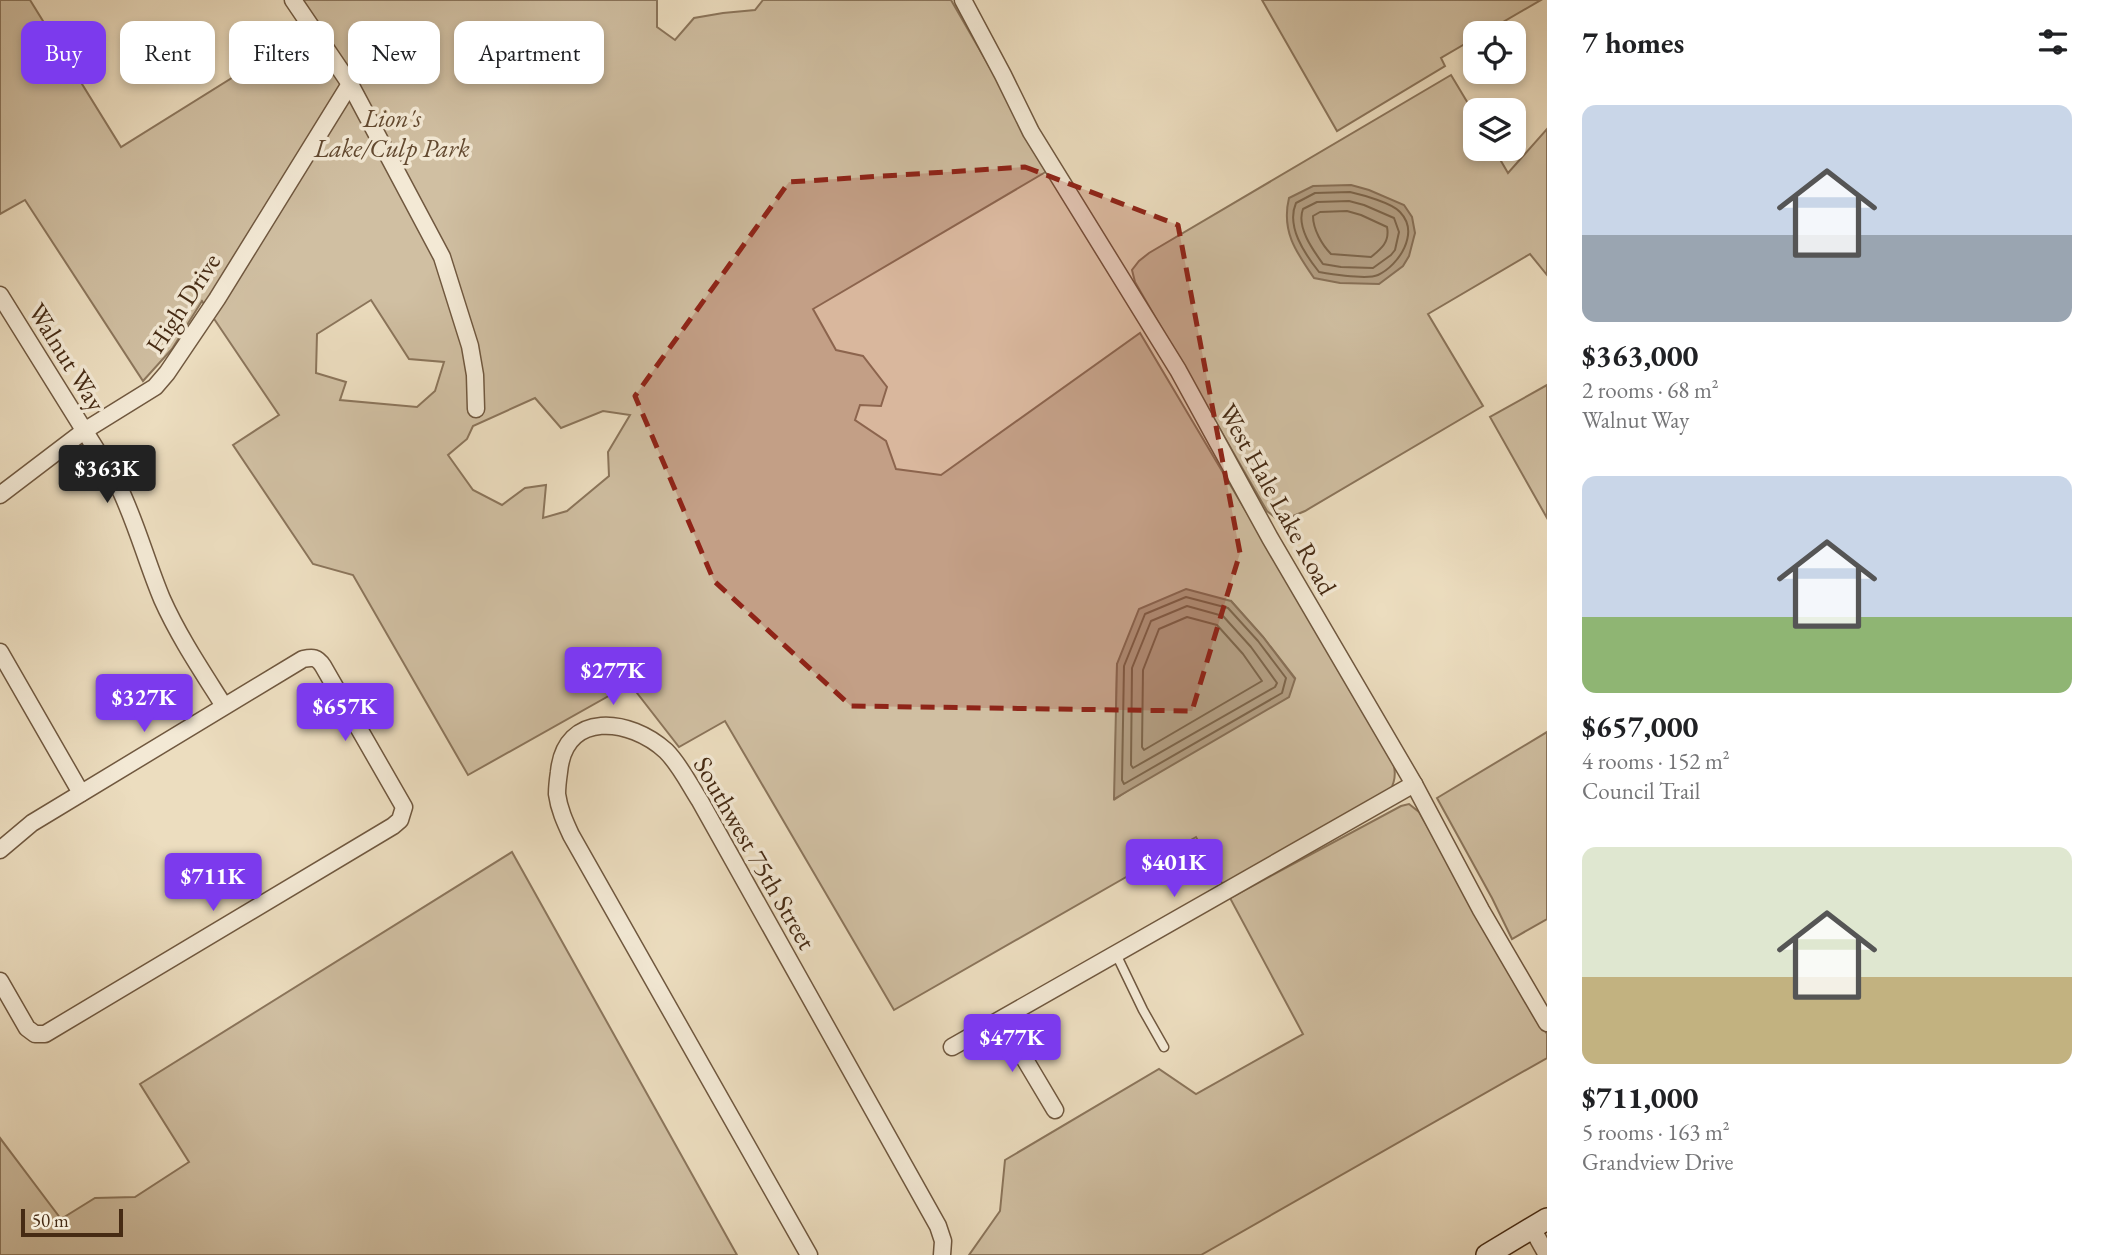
<!DOCTYPE html>
<html lang="en">
<head>
<meta charset="utf-8">
<style>
	body { margin:0; font-family:"EB Garamond",serif; background:#f2f2f2; color:#202124; height:100vh; display:flex; flex-direction:column; font-size:26px; white-space:nowrap }
	* { box-sizing:border-box; margin:0 }
	p { font-size:23px; color:#757577 }
	.icon { flex:none; width:38px; height:38px; fill:none; stroke:currentColor; stroke-width:2; stroke-linecap:round; stroke-linejoin:round }
	.map { position:relative; flex:1; overflow:hidden }
	.panel { display:flex; flex-direction:column; background:#fff; width:560px }
	.panel>* { flex:none }
	.banner { position:absolute; left:21px; top:21px; width:665px; height:63px; display:flex; gap:14px }
	.tools { position:absolute; left:1463px; top:21px; display:grid; gap:14px }
	.tools a { display:grid; place-items:center; width:63px; height:63px; border-radius:14px; background:#fff; box-shadow:0 4px 10px #0003; font-size:35px }
	.scale { position:absolute; left:21px; bottom:18px; width:102px; box-sizing:border-box; padding-left:7px; border:4px solid #462b14; border-top:0; font-size:19px; line-height:24px; white-space:nowrap; color:#462b14; -webkit-text-stroke:5px #f3e9d5; paint-order:stroke }
	.price { position:absolute; translate:-50% -60px; padding:0 16px; border-radius:7px; background:#7c3aed; color:#fff; font-size:23px; line-height:46px; filter:drop-shadow(0 2px 4px #0008) }
	.price::after { content:''; position:absolute; left:50%; top:42px; width:21px; height:16px; margin-left:-10px; background:inherit; clip-path:polygon(0 0,100% 0,50% 100%) }
	.price.active { background:#222; color:#fff }
	ul { padding:0; list-style:none }
	li { display:grid; align-content:center; gap:14px; height:371px; padding:0 35px }
	li span { display:grid; place-items:center; height:217px; border-radius:14px; color:#555 }
	li>.icon { margin-inline-start:auto }
	span .icon { width:126px; height:126px; fill:#fffc; stroke-width:1 }
	li b { font-size:30px }
	h2 { display:flex; justify-content:space-between; align-items:center; height:84px; padding:0 35px; font-size:30px }
	.tag { padding:0 24px; border-radius:14px; background:#fff; box-shadow:0 4px 10px #0003; font-size:24px; line-height:63px }
	.tag.active { background:#7c3aed; color:#fff }
	main { display:flex; flex:1; min-height:0 }
	.map>svg:first-child { display:block }
	.green { fill:#d0bfa2; stroke:#8b755b; stroke-width:2; fill-rule:evenodd }
	.water { fill:#b4a085; stroke:#887158; stroke-width:2 }
	.lines { fill:none; stroke-linecap:round; stroke-linejoin:round }
	.shore { stroke:#7d664c; stroke-width:2 }
	.lane-casing { stroke:#70583f; stroke-width:11 }
	.street-casing { stroke:#70583f; stroke-width:19 }
	.secondary-casing { stroke:#462b14; stroke-width:24 }
	.lane { stroke:#f3e9d5; stroke-width:8 }
	.street { stroke:#f3e9d5; stroke-width:16 }
	.secondary { stroke:#f3e9d5; stroke-width:21 }
	.marked { fill:#8f2418; fill-opacity:0.2; stroke:#8f2418; stroke-width:5; stroke-dasharray:14 9; stroke-linejoin:round }
	.labels { text-anchor:middle; dominant-baseline:central; stroke-width:7; stroke-linejoin:round; paint-order:stroke }
	.park-label { font-size:26px; font-style:italic; fill:#624930; stroke:#f3e9d5 }
	.street-label { font-size:26px; fill:#462b14; stroke:#f3e9d5 }
</style>
</head>
<body>
<main>
<div class="map">
<svg width="1547" height="1255" viewBox="0 0 1547 1255">
	<rect width="100%" height="100%" fill="#ecddbf"/>
	<filter id="stains"><feTurbulence type="fractalNoise" baseFrequency=".00286" numOctaves="4"/><feColorMatrix values="0 0 0 0 .2 0 0 0 0 .09 0 0 0 0 .02 0 0 0 .5 -.17"/></filter>
	<radialGradient id="worn" r=".72"><stop offset=".6" stop-color="#630" stop-opacity="0"/><stop offset="1" stop-color="#630" stop-opacity=".3"/></radialGradient>
	<!-- green -->
	<g class="green">
		<path d="M 0,0 L 30,0 L 121,147 L 312,28 L 293,0 L 657,0 L 657,27 L 675,40 L 694,18 L 723,13 L 755,10 L 763,0 L 951,0 L 1049,170 L 813,309 L 836,350 L 863,356 L 887,387 L 881,406 L 860,405 L 855,420 L 886,441 L 896,469 L 941,475 L 1140,333 L 1379,735 C 1389,755 1402,769 1390,791 L 1223,885 L 1196,837 L 894,1010 L 725,721 L 679,747 L 630,684 L 468,775 L 353,575 L 313,564 L 233,445 L 279,415 L 202,301 L 172,349 L 143,381 L 25,200 L 0,214 ZM 371,300 L 409,359 L 444,362 L 435,391 L 417,407 L 340,400 L 346,382 L 316,373 L 317,334 ZM 535,398 L 561,428 L 603,411 L 630,415 L 608,452 L 609,476 L 567,511 L 543,518 L 546,485 L 525,488 L 502,505 L 473,490 L 448,455 L 467,439 L 473,426 ZM 1231,601 L 1263,637 L 1295,678 L 1115,799 L 1117,664 Z"/>
		<polygon points="1262,0 1541,0 1484,33 1475,33 1475,38 1441,58 1445,66 1337,131"/>
		<polygon points="1451,75 1475,115 1475,149 1494,149 1508,173 1547,129 1547,275 1530,254 1428,314 1483,406 1305,511 1286,519 1277,519 1267,511 1135,282 1132,270 1139,261 1149,253"/>
		<polygon points="1547,385 1547,518 1490,417"/>
		<polygon points="1547,732 1547,919 1512,939 1492,898 1437,798"/>
		<polygon points="1409,804 1419,812 1547,1034 1547,1058 1201,1255 969,1255 1000,1211 1005,1160 1159,1069 1196,1094 1303,1034 1230,898 1401,806"/>
		<polygon points="512,852 737,1255 0,1255 0,1138 61,1219 95,1198 135,1197 189,1162 140,1084"/>
	</g>
	<!-- water -->
	<g class="water">
		<path d="M 1351,185 L 1369,190 L 1404,205 L 1412,217 L 1415,233 L 1409,256 L 1403,266 L 1379,284 L 1340,283 L 1314,278 C 1296,252 1281,231 1289,198 L 1313,186 Z"/>
		<polygon points="1186,589 1231,601 1263,637 1295,679 1289,697 1114,799 1117,664 1139,609"/>
	</g>
	<g class="lines">
		<!-- shore -->
		<g class="shore">
			<path d="M 1350,192 C 1363,195 1392,203 1400,212 C 1420,233 1399,265 1378,275 C 1367,280 1331,274 1319,272 C 1304,253 1286,226 1296,203 L 1315,193 Z"/>
			<path d="M 1317,202 L 1349,201 L 1364,205 L 1394,218 L 1399,232 L 1395,250 L 1391,255 L 1373,268 L 1341,267 L 1323,264 C 1313,250 1296,227 1303,209 Z"/>
			<path d="M 1347,211 L 1361,215 L 1387,227 C 1390,242 1381,249 1371,257 L 1331,254 C 1322,245 1313,229 1313,216 L 1320,212 Z"/>
			<polygon points="1186,597 1228,608 1258,641 1286,678 1282,693 1124,784 1122,780 1124,666 1145,614"/>
			<polygon points="1187,606 1223,616 1251,647 1277,683 1275,687 1133,768 1131,765 1132,668 1151,621"/>
			<polygon points="1187,617 1217,625 1243,654 1262,681 1144,750 1142,747 1143,670 1159,629"/>
		</g>
		<defs>
			<polyline id="lane" points="1116,954 1143,1010 1164,1047"/>
			<g id="street">
				<polyline points="293,0 350,84 442,257 470,346 475,375 476,409"/>
				<polyline points="963,0 1003,75 1031,132 1178,370 1270,538 1414,784 1481,910 1547,1023"/>
				<path d="M 0,295 L 117,483 C 136,521 146,561 162,599 C 179,637 202,671 224,706"/>
				<polyline points="0,495 84,431 155,387 167,373 217,299 350,84"/>
				<polyline points="0,652 81,793"/>
				<path d="M 0,850 L 32,823 L 303,659 C 313,657 317,657 323,666 L 404,807 L 400,820 L 393,826 L 45,1034 L 35,1034 L 27,1028 L 0,981"/>
				<polyline points="1002,1021 1055,1110"/>
				<polyline points="952,1047 1414,784"/>
				<polyline points="1532,1228 1547,1255"/>
				<path d="M 809,1255 L 571,835 C 565,822 559,809 557,794 C 557,787 558,779 559,772 C 565,710 630,718 666,751 C 680,765 689,784 700,801 L 938,1226 L 943,1241 L 942,1255"/>
			</g>
			<polyline id="secondary" points="1487,1255 1547,1219"/>
		</defs>
		<!-- lane casing -->
		<use href="#lane" class="lane-casing"/>
		<!-- street casing -->
		<use href="#street" class="street-casing"/>
		<!-- secondary casing -->
		<use href="#secondary" class="secondary-casing"/>
		<!-- lane -->
		<use href="#lane" class="lane"/>
		<!-- street -->
		<use href="#street" class="street"/>
		<!-- secondary -->
		<use href="#secondary" class="secondary"/>
	</g>
	<!-- marked area -->
	<path class="marked" d="M 1025,167 L 1178,225 L 1240,553 L 1192,711 L 851,706 L 714,581 L 635,396 L 789,182 Z"/>
	<g class="labels">
		<!-- park labels -->
		<g class="park-label">
			<text x="392" y="118">Lion's<tspan x="392" dy="30">Lake/Culp Park</tspan></text>
		</g>
		<!-- street labels -->
		<g class="street-label">
			<text transform="translate(183 303) rotate(-57)">High Drive</text>
			<text transform="translate(67 357) rotate(58)">Walnut Way</text>
			<text transform="translate(1278 499) rotate(61)">West Hale Lake Road</text>
			<text transform="translate(755 853) rotate(60)">Southwest 75th Street</text>
		</g>
	</g>
	<rect width="100%" height="100%" filter="url(#stains)"/>
	<rect width="100%" height="100%" fill="url(#worn)"/>
</svg>
<div class="tools">
<a><svg class="icon" aria-label="locate" viewBox="0 0 24 24"><circle cx="12" cy="12" r="6"/><path d="M12 2v4M12 18v4M2 12h4M18 12h4"/></svg></a>
<a><svg class="icon" aria-label="layers" viewBox="0 0 24 24"><path d="M12 4l9 5-9 5-9-5zM3 14l9 5 9-5"/></svg></a>
</div>
<div class="scale">50 m</div>
<b class="price active" style="left:107px;top:505px">$363K</b>
<b class="price" style="left:613px;top:707px">$277K</b>
<b class="price" style="left:144px;top:734px">$327K</b>
<b class="price" style="left:345px;top:743px">$657K</b>
<b class="price" style="left:1174px;top:899px">$401K</b>
<b class="price" style="left:213px;top:913px">$711K</b>
<b class="price" style="left:1012px;top:1074px">$477K</b>
<div class="banner">
<a class="tag active">Buy</a>
<a class="tag">Rent</a>
<a class="tag">Filters</a>
<a class="tag">New</a>
<a class="tag">Apartment</a>
</div>
</div>
<section class="panel">
<h2>7 homes<svg class="icon" aria-label="filters" viewBox="0 0 24 24"><path d="M4 7h16M4 17h16"/><circle cx="9" cy="7" r="2"/><circle cx="15" cy="17" r="2"/></svg></h2>
<ul>
<li><span style="background:linear-gradient(#c9d6e8 60%,#9aa5b1 0)"><svg class="icon" aria-label="home" viewBox="0 0 24 24"><path d="M3 11l9-7 9 7M6 9v11h12V9"/></svg></span><div><b>$363,000</b><p>2 rooms · 68 m²</p><p>Walnut Way</p></div></li>
<li><span style="background:linear-gradient(#c9d6e8 65%,#8fb573 0)"><svg class="icon" aria-label="home" viewBox="0 0 24 24"><path d="M3 11l9-7 9 7M6 9v11h12V9"/></svg></span><div><b>$657,000</b><p>4 rooms · 152 m²</p><p>Council Trail</p></div></li>
<li><span style="background:linear-gradient(#dfe7d0 60%,#c2b280 0)"><svg class="icon" aria-label="home" viewBox="0 0 24 24"><path d="M3 11l9-7 9 7M6 9v11h12V9"/></svg></span><div><b>$711,000</b><p>5 rooms · 163 m²</p><p>Grandview Drive</p></div></li>
</ul>
</section>
</main>
</body>
</html>
